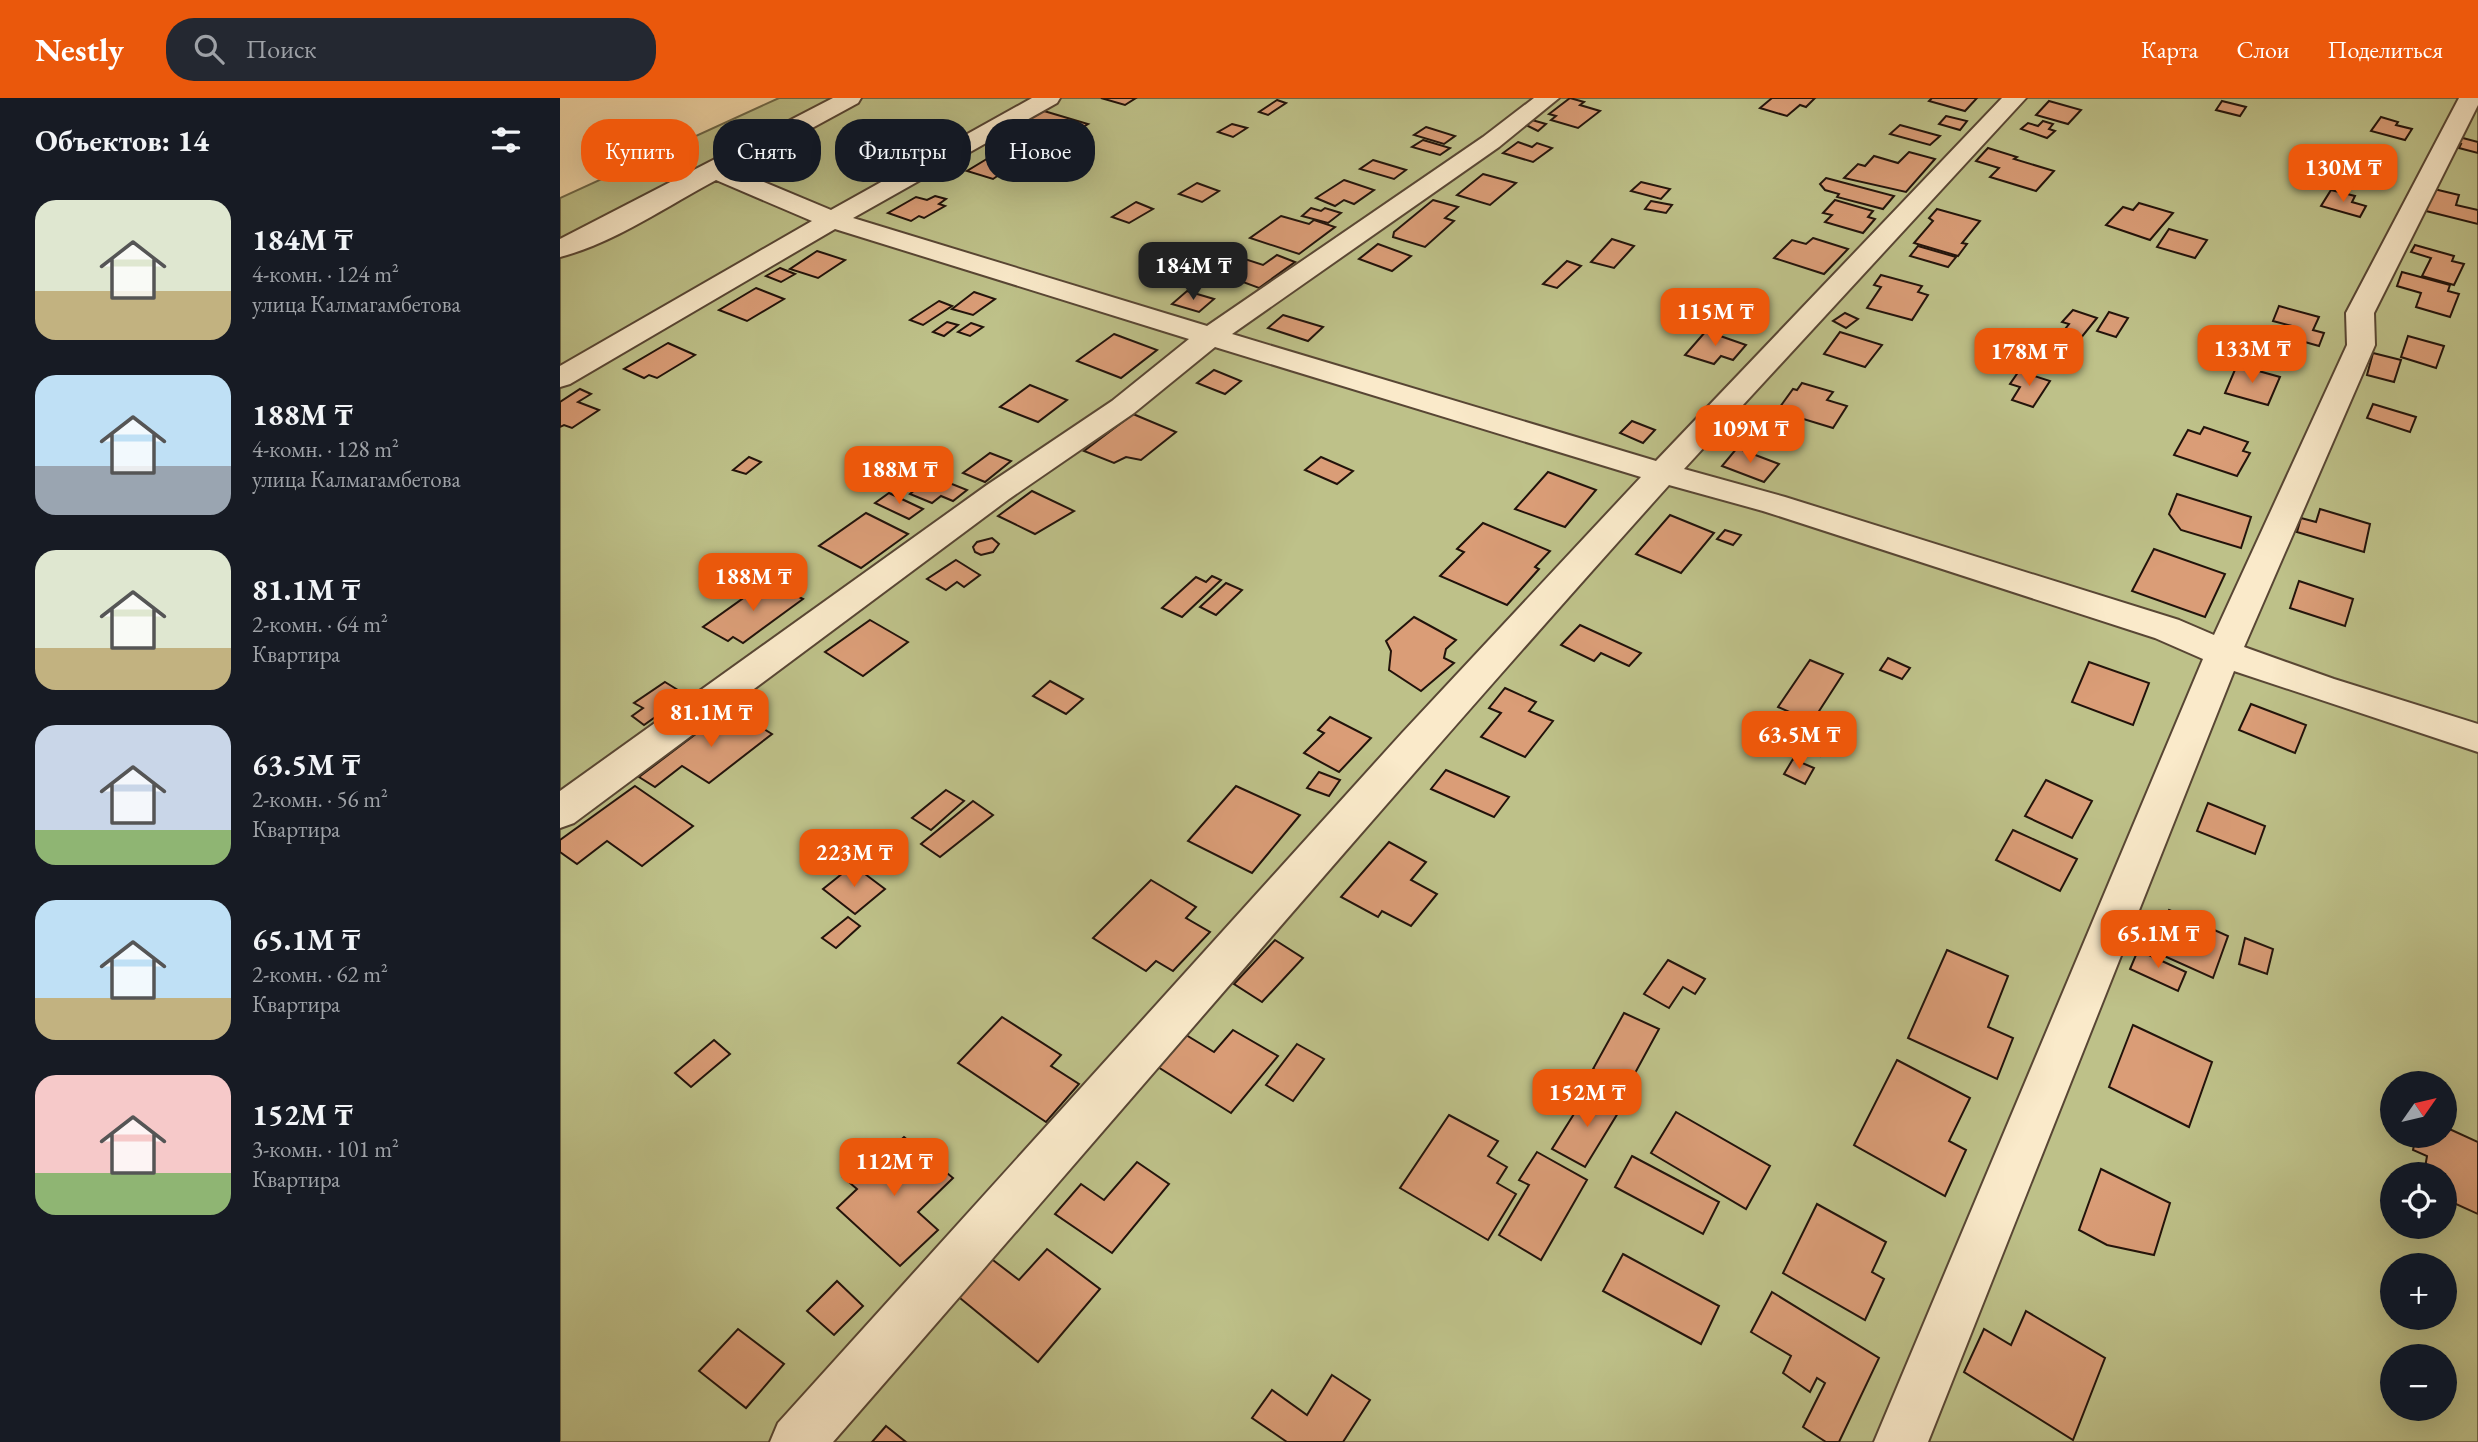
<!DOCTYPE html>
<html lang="ru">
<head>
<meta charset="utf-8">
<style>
	body { margin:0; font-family:"EB Garamond",serif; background:#242831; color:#f1f3f6; height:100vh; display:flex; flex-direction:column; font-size:26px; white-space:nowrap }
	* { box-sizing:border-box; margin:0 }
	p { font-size:23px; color:#9ea1a6 }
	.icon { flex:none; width:38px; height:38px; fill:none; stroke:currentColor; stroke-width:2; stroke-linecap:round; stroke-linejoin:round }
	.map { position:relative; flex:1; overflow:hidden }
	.panel { display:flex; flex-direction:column; background:#171b24; width:560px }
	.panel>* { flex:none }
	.hud { position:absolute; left:21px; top:21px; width:665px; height:63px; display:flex; gap:14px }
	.needle { width:46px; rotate:56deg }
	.fabs { position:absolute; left:1820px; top:973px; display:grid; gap:14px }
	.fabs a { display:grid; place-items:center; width:77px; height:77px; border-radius:50%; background:#171b24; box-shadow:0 7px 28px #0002; font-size:35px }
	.price { position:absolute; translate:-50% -60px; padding:0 16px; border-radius:14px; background:#ea580c; color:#fff; font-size:23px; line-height:46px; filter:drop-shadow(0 2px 4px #0008) }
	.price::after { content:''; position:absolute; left:50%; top:42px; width:21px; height:16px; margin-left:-10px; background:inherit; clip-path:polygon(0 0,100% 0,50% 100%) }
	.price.on { background:#222; color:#fff }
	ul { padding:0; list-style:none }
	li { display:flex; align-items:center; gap:21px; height:175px; padding:0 35px }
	li span { display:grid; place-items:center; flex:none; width:196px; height:140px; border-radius:21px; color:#555 }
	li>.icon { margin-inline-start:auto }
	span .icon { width:84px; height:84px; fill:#fffc; stroke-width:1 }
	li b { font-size:30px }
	h2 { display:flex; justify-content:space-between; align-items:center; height:84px; padding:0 35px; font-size:30px }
	.pill { padding:0 24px; border-radius:28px; background:#171b24; box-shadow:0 7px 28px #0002; font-size:24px; line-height:63px }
	.pill.on { background:#ea580c; color:#fff }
	header { display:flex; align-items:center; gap:42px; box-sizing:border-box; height:98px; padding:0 35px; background:#ea580c; color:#fff }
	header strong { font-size:33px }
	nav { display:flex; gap:38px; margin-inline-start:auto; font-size:24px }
	.search { width:490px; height:63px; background:#242831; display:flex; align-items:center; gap:18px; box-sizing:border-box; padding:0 24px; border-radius:28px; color:#9ea1a6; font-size:26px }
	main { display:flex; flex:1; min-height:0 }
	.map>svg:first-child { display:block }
	.green { fill:#bec189; stroke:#706a4a; stroke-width:2; fill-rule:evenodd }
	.building { fill:#da9d77; stroke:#22130b; stroke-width:2 }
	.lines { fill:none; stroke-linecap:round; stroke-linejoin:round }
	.minor-casing { stroke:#584634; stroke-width:4 }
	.minor { fill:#faeaca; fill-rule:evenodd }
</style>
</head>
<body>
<header>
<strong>Nestly</strong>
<div class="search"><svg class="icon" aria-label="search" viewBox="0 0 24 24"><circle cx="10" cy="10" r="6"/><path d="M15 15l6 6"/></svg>Поиск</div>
<nav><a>Карта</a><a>Слои</a><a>Поделиться</a></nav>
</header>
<main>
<section class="panel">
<h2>Объектов: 14<svg class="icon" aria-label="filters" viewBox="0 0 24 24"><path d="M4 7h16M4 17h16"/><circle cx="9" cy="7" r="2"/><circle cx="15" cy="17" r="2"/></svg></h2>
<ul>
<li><span style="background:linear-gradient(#dfe7d0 65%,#c2b280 0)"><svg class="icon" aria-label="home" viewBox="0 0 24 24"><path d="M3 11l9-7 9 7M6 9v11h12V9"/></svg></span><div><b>184M ₸</b><p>4-комн. · 124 m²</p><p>улица Калмагамбетова</p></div></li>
<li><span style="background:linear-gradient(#bfe0f5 65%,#9aa5b1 0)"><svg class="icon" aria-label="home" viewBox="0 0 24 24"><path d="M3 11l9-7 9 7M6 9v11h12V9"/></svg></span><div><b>188M ₸</b><p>4-комн. · 128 m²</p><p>улица Калмагамбетова</p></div></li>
<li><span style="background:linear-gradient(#dfe7d0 70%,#c2b280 0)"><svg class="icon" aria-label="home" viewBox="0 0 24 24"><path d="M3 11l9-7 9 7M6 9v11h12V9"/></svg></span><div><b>81.1M ₸</b><p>2-комн. · 64 m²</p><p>Квартира</p></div></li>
<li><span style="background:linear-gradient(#c9d6e8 75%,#8fb573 0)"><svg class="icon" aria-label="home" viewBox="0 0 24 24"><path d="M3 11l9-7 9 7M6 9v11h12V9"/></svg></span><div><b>63.5M ₸</b><p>2-комн. · 56 m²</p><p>Квартира</p></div></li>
<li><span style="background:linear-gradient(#bfe0f5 70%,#c2b280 0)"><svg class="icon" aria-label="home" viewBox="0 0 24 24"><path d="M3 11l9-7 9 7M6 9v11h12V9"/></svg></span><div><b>65.1M ₸</b><p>2-комн. · 62 m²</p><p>Квартира</p></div></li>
<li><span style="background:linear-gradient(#f6c9c9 70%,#8fb573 0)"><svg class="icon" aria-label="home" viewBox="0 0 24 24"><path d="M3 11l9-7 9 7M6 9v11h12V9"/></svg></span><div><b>152M ₸</b><p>3-комн. · 101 m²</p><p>Квартира</p></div></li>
</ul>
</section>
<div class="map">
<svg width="1918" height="1344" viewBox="0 0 1918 1344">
	<rect width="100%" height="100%" fill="#f8deae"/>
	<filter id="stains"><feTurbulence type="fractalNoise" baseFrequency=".00286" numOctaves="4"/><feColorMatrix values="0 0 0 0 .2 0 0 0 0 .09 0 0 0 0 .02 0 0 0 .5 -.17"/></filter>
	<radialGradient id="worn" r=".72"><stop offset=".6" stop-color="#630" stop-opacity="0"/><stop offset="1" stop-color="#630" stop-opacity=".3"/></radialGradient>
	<!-- green -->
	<path class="green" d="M 219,0 L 1918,0 L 1918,1344 L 0,1344 L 0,100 ZM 1832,985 L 1885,985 L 1885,1038 L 1832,1038 ZM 1832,1076 L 1885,1076 L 1885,1129 L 1832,1129 ZM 1832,1167 L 1885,1167 L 1885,1220 L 1832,1220 ZM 1832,1258 L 1885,1258 L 1885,1311 L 1832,1311 Z"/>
	<!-- building -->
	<g class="building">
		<polygon points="541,0 576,0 565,7"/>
		<polygon points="1010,0 1024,4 1020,7 1040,13 1018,30 991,22 996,18 989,16"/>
		<polygon points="1212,0 1255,0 1246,9 1240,7 1227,18 1200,10"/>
		<polygon points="1372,0 1417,0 1405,13 1369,3"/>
		<polygon points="717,2 726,5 708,17 699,14"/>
		<polygon points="1489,3 1521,12 1508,26 1476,17"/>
		<polygon points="1662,3 1686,9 1680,18 1656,12"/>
		<polygon points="484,13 528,26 491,48 447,34"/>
		<polygon points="1386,18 1407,23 1400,32 1379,26"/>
		<polygon points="1821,19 1838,24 1836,27 1852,31 1845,42 1811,33"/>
		<polygon points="972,22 986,26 978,33 966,27"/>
		<polygon points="1483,23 1493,26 1489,31 1495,33 1487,40 1461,31 1468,25 1478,28"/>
		<polygon points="672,26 687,30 673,39 658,34"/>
		<polygon points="1340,27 1380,38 1370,47 1330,36"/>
		<polygon points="866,29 895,38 884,46 854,37"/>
		<polygon points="1899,39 1918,44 1918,55 1899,50 1901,46 1896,45"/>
		<polygon points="863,42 890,50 880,57 852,49"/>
		<polygon points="958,44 972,49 977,45 992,50 973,64 943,55"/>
		<polygon points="1428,50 1457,59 1454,61 1494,73 1476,93 1430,79 1439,70 1416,63"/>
		<polygon points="1793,50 1833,60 1825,79 1784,68"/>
		<polygon points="1349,54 1375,61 1346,94 1284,80 1298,66 1305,68 1314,58 1338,65"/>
		<polygon points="430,59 441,63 447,60 459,63 433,81 407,73"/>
		<polygon points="813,62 846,72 834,81 800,71"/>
		<polygon points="923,76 956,85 930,107 897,97"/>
		<polygon points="1266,80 1334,98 1323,111 1277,99 1279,96 1265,92 1260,86"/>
		<polygon points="784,82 814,92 794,106 784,102 775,108 756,100"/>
		<polygon points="1081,84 1110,91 1101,101 1071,93"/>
		<polygon points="637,85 659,93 642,104 619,96"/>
		<polygon points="1874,91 1899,97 1896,107 1918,112 1918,126 1866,113"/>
		<polygon points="1771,92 1795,98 1792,104 1806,108 1800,119 1761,108"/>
		<polygon points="375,98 386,101 379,106 385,108 364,120 359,118 351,123 328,115 356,99 367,102"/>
		<polygon points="873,102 898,109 885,120 894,123 865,149 833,139 834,134"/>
		<polygon points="1275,102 1313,113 1308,119 1315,121 1303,135 1265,124 1272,117 1263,115"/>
		<polygon points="1091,103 1112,107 1106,115 1085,111"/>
		<polygon points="576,104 593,111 569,125 552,119"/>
		<polygon points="1579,105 1613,115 1590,142 1546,127 1563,109 1573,112"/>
		<polygon points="751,110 761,113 765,110 781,115 768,125 742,118"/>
		<polygon points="1377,111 1420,123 1402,145 1407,146 1398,158 1354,145 1373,123 1369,120"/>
		<polygon points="721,118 749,126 754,122 775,129 739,156 690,140"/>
		<polygon points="1609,131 1647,142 1635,160 1597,149"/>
		<polygon points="1253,140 1288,151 1264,176 1214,160 1232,142 1246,146"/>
		<polygon points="1052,141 1074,148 1054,170 1031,164"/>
		<polygon points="818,146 851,158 832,173 799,161"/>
		<polygon points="1855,147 1894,158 1892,163 1904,166 1894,187 1862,178 1871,160 1851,154"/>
		<polygon points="1358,148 1396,159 1388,169 1350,158"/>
		<polygon points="257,153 285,162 258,180 230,171"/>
		<polygon points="717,157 735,164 699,190 664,177 685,161 703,167"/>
		<polygon points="1007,163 1021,168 997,190 983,186"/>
		<polygon points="220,170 235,176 221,184 206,178"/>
		<polygon points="1842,174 1890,187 1888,193 1899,196 1890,219 1856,209 1861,195 1837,188"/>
		<polygon points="1321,177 1362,188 1358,194 1368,197 1352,222 1307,210 1321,189 1314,187"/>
		<polygon points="196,190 224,201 187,223 159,212"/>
		<polygon points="627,193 654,201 639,214 612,206"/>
		<polygon points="414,194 435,201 413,217 392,211"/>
		<polygon points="379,203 392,208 363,227 350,222"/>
		<polygon points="1719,208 1759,219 1753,232 1764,235 1759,248 1727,239 1732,228 1713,223"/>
		<polygon points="1513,212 1537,220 1508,256 1490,250 1509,226 1502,224"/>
		<polygon points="1549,214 1568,220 1556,239 1537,233"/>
		<polygon points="1285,215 1298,221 1286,230 1273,223"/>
		<polygon points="723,217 763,229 748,243 708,230"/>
		<polygon points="387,224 398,227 384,238 373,234"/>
		<polygon points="411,225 423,229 410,238 398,234"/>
		<polygon points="1146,233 1186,247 1173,262 1161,258 1154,266 1125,257"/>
		<polygon points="1280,234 1322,247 1305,269 1264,256"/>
		<polygon points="554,236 597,252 561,280 517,263"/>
		<polygon points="1848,238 1884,248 1876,270 1841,259"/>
		<polygon points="108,245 135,257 97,280 89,277 84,280 64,271"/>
		<polygon points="1813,255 1841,262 1834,284 1807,277"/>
		<polygon points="1677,267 1720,279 1708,307 1665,295"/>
		<polygon points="654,272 681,283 665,296 637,285"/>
		<polygon points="1459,273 1490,283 1473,309 1452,302 1460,289 1450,286"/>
		<polygon points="1242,285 1273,294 1267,302 1287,308 1273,330 1217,313 1233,291 1237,292"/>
		<polygon points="470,287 507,302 478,324 440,309"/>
		<polygon points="20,291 31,296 18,304 39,312 12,330 4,327 0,329 0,304"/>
		<polygon points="1813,306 1856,319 1850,334 1807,320"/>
		<polygon points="573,316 616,334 581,362 566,359 554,365 524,353"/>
		<polygon points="1072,323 1095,332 1083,345 1060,335"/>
		<polygon points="1644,329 1688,344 1683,353 1690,355 1677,378 1614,357 1628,332 1640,336"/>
		<polygon points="1177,350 1219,366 1204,384 1162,368"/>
		<polygon points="430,355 451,363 425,384 403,375"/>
		<polygon points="189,359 201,364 186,376 173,372"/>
		<polygon points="761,359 793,373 777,386 745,372"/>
		<polygon points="988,374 1036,392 1005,429 955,411"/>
		<polygon points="372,378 407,392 393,403 381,398 372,405 350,396"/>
		<polygon points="472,393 514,413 475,436 438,418"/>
		<polygon points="329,395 363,411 349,421 315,405"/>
		<polygon points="1617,396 1691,419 1681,450 1621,432 1609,416"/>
		<polygon points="1760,411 1810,426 1804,454 1737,434 1741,420 1756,424"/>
		<polygon points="306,415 348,436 301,470 259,448"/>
		<polygon points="1110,417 1154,435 1121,475 1076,456"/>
		<polygon points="923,425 990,453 975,469 979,471 947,507 880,478 904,454 897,451"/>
		<polygon points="1165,432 1181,437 1173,447 1157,441"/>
		<polygon points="432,440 439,446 433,454 421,457 415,454 413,449 417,444"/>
		<polygon points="1594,451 1665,476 1645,519 1572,493"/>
		<polygon points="396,462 420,477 404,489 397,484 386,492 367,481"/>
		<polygon points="652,478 661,482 622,519 602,510 636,479 646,484"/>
		<polygon points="207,483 243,501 183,545 173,539 168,543 143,529"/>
		<polygon points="1739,483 1793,501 1785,528 1730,510"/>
		<polygon points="666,485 682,492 656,517 640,509"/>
		<polygon points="854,519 896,542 886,551 884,560 894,565 861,593 829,572 831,553 826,543"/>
		<polygon points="310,522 348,544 303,578 265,554"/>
		<polygon points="1020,527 1081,555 1069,568 1041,555 1034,563 1001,547"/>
		<polygon points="1328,560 1350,570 1342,581 1320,572"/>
		<polygon points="1250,562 1283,576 1252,624 1218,609"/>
		<polygon points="1529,564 1589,585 1573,627 1512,604"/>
		<polygon points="490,583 523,601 506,616 473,598"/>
		<polygon points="105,584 126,597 84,627 72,618 83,610 74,605"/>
		<polygon points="945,590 976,604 969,613 993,623 965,659 921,639 941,615 929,610"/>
		<polygon points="1691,606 1746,627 1735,655 1679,632"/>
		<polygon points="170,610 212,636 149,685 122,668 95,689 79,679"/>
		<polygon points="770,619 811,640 779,674 744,655 764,635 758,632"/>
		<polygon points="1248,638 1266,645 1260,658 1242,650"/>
		<polygon points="1233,661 1254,670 1245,686 1224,676"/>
		<polygon points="886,672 949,699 934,719 871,691"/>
		<polygon points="759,674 780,682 769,698 747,690"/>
		<polygon points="1486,682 1532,703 1512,740 1465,718"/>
		<polygon points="75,688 133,728 82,768 47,743 17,766 0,754 0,742"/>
		<polygon points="676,688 740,717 692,775 628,743"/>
		<polygon points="386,692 404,703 371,732 352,720"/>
		<polygon points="413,703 433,717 380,759 361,746"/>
		<polygon points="1648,705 1705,728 1695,756 1637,733"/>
		<polygon points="1453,732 1517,761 1500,793 1436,762"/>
		<polygon points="829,744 866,764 851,782 877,796 851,828 822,813 818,819 781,799"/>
		<polygon points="293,767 325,791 295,816 263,791"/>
		<polygon points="591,782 636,809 626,820 650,834 613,873 596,863 586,873 533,840"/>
		<polygon points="1609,812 1668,838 1653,880 1593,853"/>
		<polygon points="288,819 300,828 276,850 262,840"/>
		<polygon points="1685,840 1713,851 1707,876 1679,866"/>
		<polygon points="715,842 743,860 702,904 674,886"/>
		<polygon points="1387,852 1448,878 1428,929 1453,940 1437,981 1348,940"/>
		<polygon points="1578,852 1626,874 1618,893 1570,871"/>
		<polygon points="1108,862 1145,881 1135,896 1123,889 1109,910 1084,896"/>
		<polygon points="1064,915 1099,931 1068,988 1033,971"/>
		<polygon points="442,919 501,957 491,968 519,986 486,1024 398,965"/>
		<polygon points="1573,927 1652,964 1629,1029 1549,989"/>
		<polygon points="673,932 718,958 671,1015 598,969 626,937 654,954"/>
		<polygon points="154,942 170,956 131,989 115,975"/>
		<polygon points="737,946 764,961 733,1003 706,987"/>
		<polygon points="1337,962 1410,1000 1389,1043 1406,1052 1385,1098 1294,1047"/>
		<polygon points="1029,992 1061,1010 1025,1069 992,1051"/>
		<polygon points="1116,1014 1210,1068 1186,1111 1091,1055"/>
		<polygon points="889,1017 938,1043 928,1058 947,1069 937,1085 956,1096 928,1142 840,1090"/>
		<polygon points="1885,1029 1918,1044 1918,1116 1885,1101 1885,1076 1864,1076 1867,1058 1853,1052 1856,1038 1885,1038"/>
		<polygon points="344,1039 393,1080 358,1114 378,1132 340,1168 277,1110 297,1091 283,1079 320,1045 329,1053"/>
		<polygon points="977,1054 1027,1082 981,1162 939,1137 969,1087 959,1082"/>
		<polygon points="1072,1058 1159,1104 1143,1136 1055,1089"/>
		<polygon points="577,1064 609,1086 552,1155 495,1116 521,1086 544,1102"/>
		<polygon points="1541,1071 1610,1105 1594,1157 1547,1147 1519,1132"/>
		<polygon points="1257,1106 1326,1144 1312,1174 1324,1181 1305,1222 1223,1175"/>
		<polygon points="487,1151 540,1191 478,1264 395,1196 429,1159 459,1182"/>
		<polygon points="1063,1156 1159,1208 1141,1246 1043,1193"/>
		<polygon points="277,1183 303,1208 274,1237 247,1213"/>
		<polygon points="1212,1194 1319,1260 1279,1344 1266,1344 1243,1329 1265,1285 1257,1280 1250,1294 1223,1275 1231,1258 1191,1234"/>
		<polygon points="1466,1213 1545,1260 1513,1342 1404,1274 1424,1231 1451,1247"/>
		<polygon points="178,1231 224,1266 186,1310 139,1273"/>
		<polygon points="772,1277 810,1302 783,1344 727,1344 692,1320 712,1292 747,1317"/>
		<polygon points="326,1328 346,1344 312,1344"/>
	</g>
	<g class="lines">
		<defs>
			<path id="minor" d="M 273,0 L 301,0 L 298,5 L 175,72 L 271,112 L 472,0 L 500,0 L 497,5 L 293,120 L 647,228 L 923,39 L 974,0 L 999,0 L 939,49 L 672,236 L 1096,363 L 1442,0 L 1466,0 L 1124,371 L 1225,399 L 1619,522 L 1654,537 L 1787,247 L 1786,215 L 1899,0 L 1918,0 L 1918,7 L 1814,215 L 1815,247 L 1684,549 L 1774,581 L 1918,626 L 1918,654 L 1674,573 L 1368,1344 L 1314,1344 L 1643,561 L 1595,540 L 1203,413 L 1109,387 C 826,702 552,1025 273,1344 L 210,1344 L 218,1325 L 842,635 L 1081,379 L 655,249 L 574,315 L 449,401 L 14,725 L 0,730 L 0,693 L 427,387 L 552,303 L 629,241 L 275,131 L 10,286 L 0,289 L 0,268 L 252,123 L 156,82 C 107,108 54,145 0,159 L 0,141 Z"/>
		</defs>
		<!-- minor casing -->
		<use href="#minor" class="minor-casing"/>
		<!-- minor -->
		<use href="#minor" class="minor"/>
	</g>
	<rect width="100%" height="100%" filter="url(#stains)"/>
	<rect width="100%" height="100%" fill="url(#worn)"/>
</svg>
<div class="fabs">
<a><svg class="needle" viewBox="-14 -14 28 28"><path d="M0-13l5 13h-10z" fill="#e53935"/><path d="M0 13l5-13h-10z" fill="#9ea1a6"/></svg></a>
<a><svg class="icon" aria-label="locate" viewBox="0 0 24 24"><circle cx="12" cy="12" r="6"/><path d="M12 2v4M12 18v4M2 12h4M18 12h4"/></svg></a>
<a>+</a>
<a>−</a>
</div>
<b class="price" style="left:1783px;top:106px">130M ₸</b>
<b class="price on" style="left:633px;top:204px">184M ₸</b>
<b class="price" style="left:1155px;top:250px">115M ₸</b>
<b class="price" style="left:1692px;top:287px">133M ₸</b>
<b class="price" style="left:1469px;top:290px">178M ₸</b>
<b class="price" style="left:1190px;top:367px">109M ₸</b>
<b class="price" style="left:339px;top:408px">188M ₸</b>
<b class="price" style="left:193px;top:515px">188M ₸</b>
<b class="price" style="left:151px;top:651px">81.1M ₸</b>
<b class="price" style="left:1239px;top:673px">63.5M ₸</b>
<b class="price" style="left:294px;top:791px">223M ₸</b>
<b class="price" style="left:1598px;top:872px">65.1M ₸</b>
<b class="price" style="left:1027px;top:1031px">152M ₸</b>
<b class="price" style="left:334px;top:1100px">112M ₸</b>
<div class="hud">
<a class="pill on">Купить</a>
<a class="pill">Снять</a>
<a class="pill">Фильтры</a>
<a class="pill">Новое</a>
</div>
</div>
</main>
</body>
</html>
